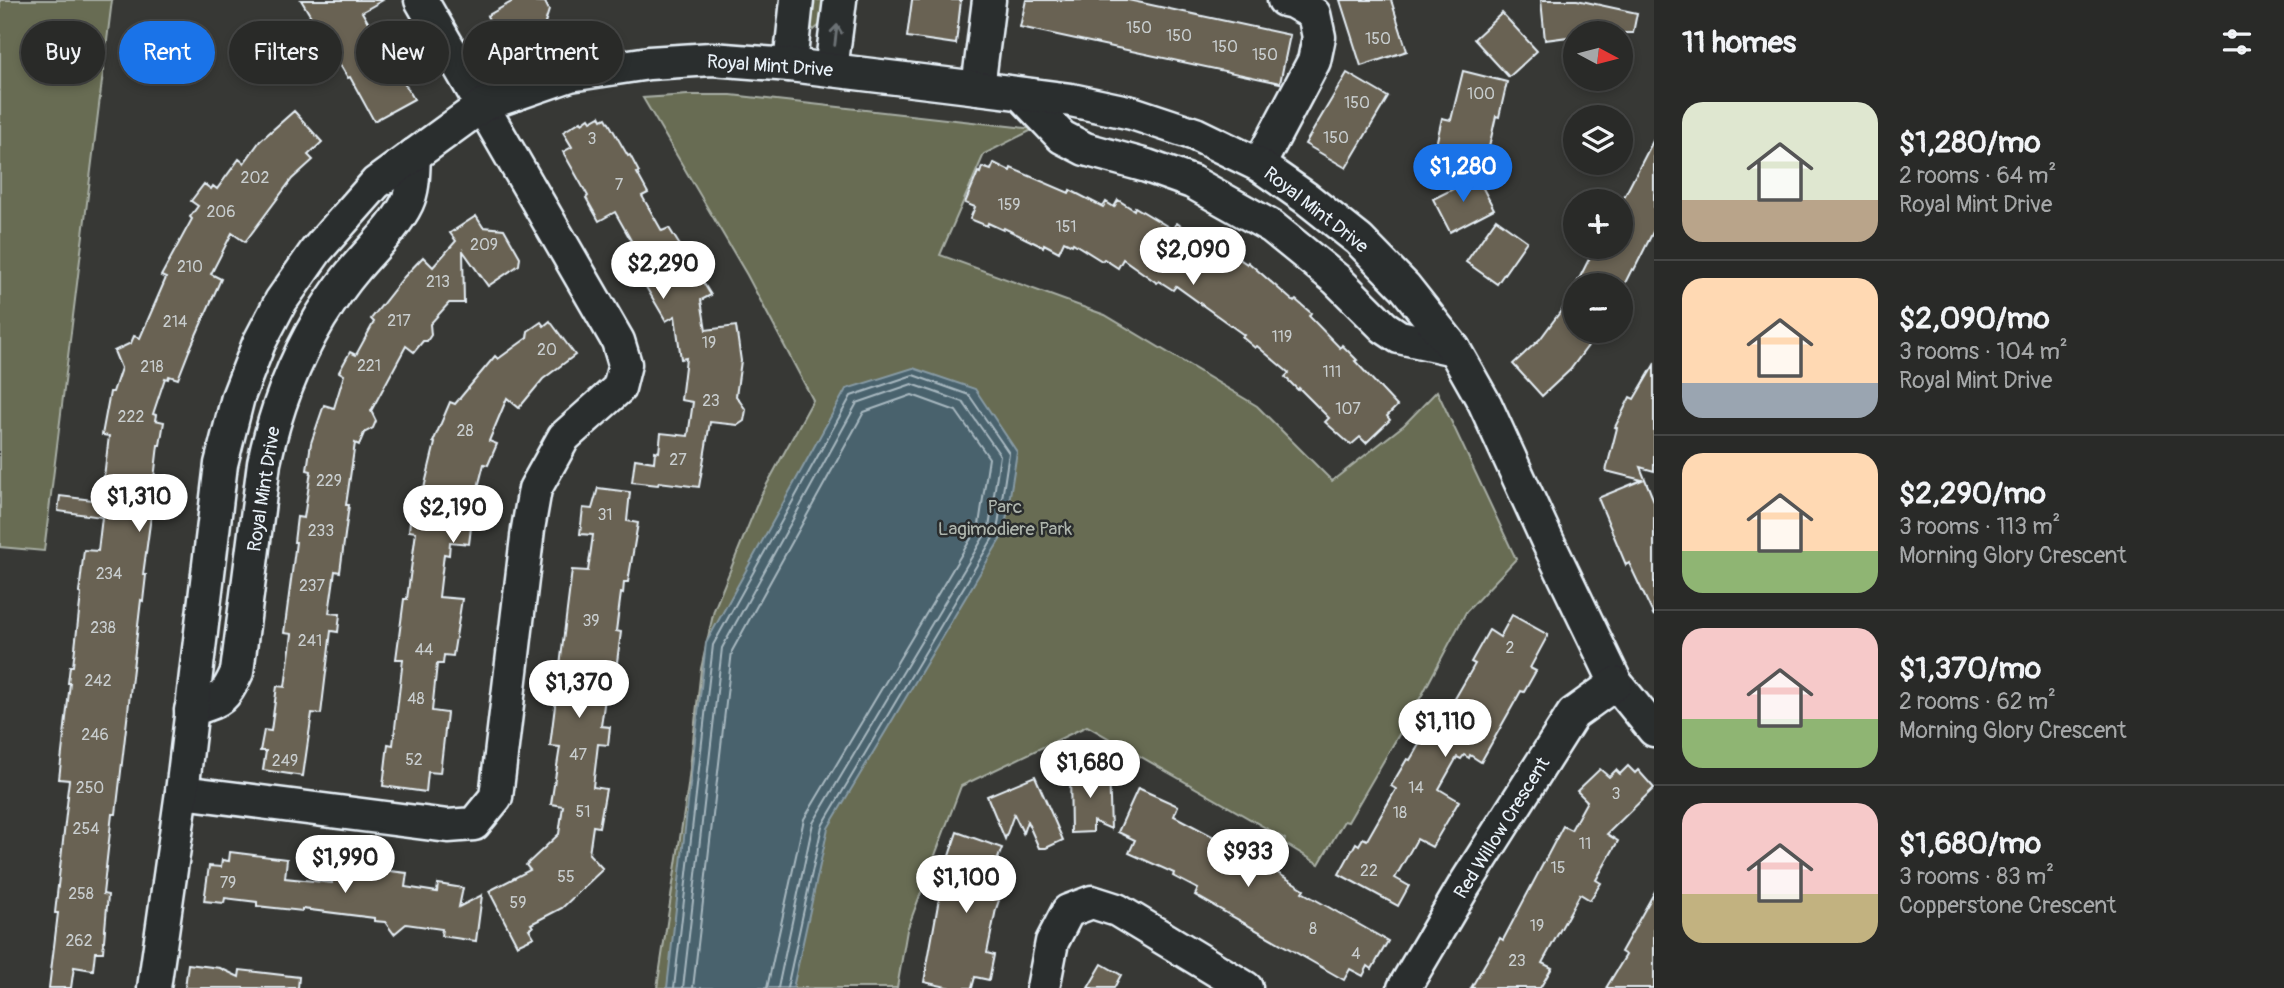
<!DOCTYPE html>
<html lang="en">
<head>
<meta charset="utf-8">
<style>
	body { margin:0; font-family:Pangolin,sans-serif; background:#353634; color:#f1f3f6; height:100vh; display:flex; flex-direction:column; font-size:26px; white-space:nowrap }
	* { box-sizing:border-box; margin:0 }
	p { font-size:23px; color:#a5a7a8 }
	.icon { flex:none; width:38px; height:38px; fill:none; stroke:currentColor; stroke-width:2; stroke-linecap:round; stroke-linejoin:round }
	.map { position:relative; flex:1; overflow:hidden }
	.panel { display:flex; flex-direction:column; background:#292a28; width:630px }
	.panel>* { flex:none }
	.guide { position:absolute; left:21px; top:21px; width:665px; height:63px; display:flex; gap:14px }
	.needle { width:46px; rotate:97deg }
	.fabs { position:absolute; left:1563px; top:21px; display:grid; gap:14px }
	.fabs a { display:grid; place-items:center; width:70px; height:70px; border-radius:50%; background:#292a28; box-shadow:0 4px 10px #0003,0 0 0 2px #454645; font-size:35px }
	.price { position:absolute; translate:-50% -60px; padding:0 16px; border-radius:24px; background:#fff; color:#222; font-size:23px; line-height:46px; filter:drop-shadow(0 2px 4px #0008) }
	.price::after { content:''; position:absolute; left:50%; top:42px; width:21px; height:16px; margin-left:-10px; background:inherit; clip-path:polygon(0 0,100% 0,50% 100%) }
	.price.active { background:#1a73e8; color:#fff }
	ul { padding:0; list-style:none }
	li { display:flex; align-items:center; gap:21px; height:175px; padding:0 28px }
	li+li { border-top:2px solid #454645 }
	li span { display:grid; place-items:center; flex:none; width:196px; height:140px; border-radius:21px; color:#555 }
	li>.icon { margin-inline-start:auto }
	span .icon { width:84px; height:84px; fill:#fffc; stroke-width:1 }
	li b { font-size:30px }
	h2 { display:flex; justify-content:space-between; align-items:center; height:84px; padding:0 28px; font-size:30px }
	.tag { padding:0 24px; border-radius:32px; background:#292a28; box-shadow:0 4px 10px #0003,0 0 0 2px #454645; font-size:24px; line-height:63px }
	.tag.active { background:#1a73e8; color:#fff }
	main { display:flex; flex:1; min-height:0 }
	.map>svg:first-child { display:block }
	.green { fill:#676c52; stroke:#a8aea5; stroke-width:2 }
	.water { fill:#48626d; stroke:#889ba5; stroke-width:2 }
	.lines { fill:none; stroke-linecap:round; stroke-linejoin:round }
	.shore { stroke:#a8b8c0; stroke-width:2 }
	.building { fill:#696252; stroke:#e8f1f8; stroke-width:2 }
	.minor-casing { stroke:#e8f1f8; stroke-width:37 }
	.minor { stroke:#2a2d2e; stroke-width:32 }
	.oneway { stroke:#6c7275 }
	.labels { text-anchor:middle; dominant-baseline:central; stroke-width:5; stroke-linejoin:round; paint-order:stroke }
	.number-label { font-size:16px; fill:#c8cdce }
	.street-label { font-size:19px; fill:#e8f1f8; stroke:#2a2d2e }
	.park-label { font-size:19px; fill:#aeb5ad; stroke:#2a2d2e }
</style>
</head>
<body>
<main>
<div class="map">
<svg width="1654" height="988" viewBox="0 0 1654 988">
	<rect width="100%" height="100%" fill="#373835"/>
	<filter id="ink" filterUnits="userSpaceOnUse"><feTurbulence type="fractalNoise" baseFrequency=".0143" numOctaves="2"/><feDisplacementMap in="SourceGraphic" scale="14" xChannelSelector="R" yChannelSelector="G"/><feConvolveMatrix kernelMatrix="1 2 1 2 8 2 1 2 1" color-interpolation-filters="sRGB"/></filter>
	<g filter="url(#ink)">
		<!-- green -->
		<g class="green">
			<polygon points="0,0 112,0 44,551 0,547"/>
			<polygon points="809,0 826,0 822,23 814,30 808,24"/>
			<polygon points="688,95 731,95 1034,129 984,154 940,255 1105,315 1257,406 1332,481 1404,425 1437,391 1516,559 1466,612 1422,695 1348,822 1344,821 1319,864 1284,843 1285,839 1087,726 961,786 907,930 897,988 657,988 688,786 701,669 714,610 760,497 813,400 747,275 643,98"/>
		</g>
		<!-- water -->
		<polygon class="water" points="913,368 975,389 1017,452 1004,533 828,828 793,988 667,988 706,643 846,389"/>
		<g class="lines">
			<!-- shore -->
			<g class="shore">
				<polyline points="674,988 713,645 851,396 913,375 969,395 1009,453 997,531 822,826 787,988"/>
				<polyline points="683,988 722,648 857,403 912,384 963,402 1000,455 989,528 813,823 778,988"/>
				<polyline points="693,988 732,651 864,412 912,395 956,411 989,458 979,525 804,819 767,988"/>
			</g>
		</g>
		<!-- building -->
		<g class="building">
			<polygon points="301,0 383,0 362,12 414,99 374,121 350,77 348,78"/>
			<polygon points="515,0 545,2 549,10 545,23 549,29 521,45 514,34 501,42 487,16"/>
			<polygon points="912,0 961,0 956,44 907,37"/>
			<polygon points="1026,0 1128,0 1290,35 1280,83 1020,27"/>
			<polygon points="1340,0 1391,0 1407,51 1361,66"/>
			<polygon points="1541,0 1577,0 1637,13 1633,33 1575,33 1575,36 1545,40"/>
			<polygon points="1502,13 1537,51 1509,77 1474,39"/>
			<polygon points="1463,71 1507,82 1499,117 1496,116 1485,165 1434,154 1442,118 1451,120"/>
			<polygon points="1347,73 1388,97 1346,168 1305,144"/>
			<polygon points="294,111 322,142 308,155 313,160 292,179 245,242 232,233 211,274 221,279 189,351 178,379 169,376 168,379 165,378 153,414 156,415 155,420 164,422 160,445 158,445 154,479 149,479 144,515 151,516 143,575 146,575 143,601 141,600 116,814 112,814 103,894 108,895 103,952 95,952 93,970 74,967 71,988 49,988 58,913 55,913 68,796 67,796 69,780 59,779 70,683 68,683 70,666 73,666 81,594 79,593 84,550 98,551 102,517 58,511 60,496 101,501 109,436 102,435 110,392 113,392 121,368 114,351 131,343 134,336 140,338 166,278 161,276 192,219 190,217 198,206 191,201 204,184 211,189 213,186 217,189 239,159 244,163 260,141"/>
			<polygon points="600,116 602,120 606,118 628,156 630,155 639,172 637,173 648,193 642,196 662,231 669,228 711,295 701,300 706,330 736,326 741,361 736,396 746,410 744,421 738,425 710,422 699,487 659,482 658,485 632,482 635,459 654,462 655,451 659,452 661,433 688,436 693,402 681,400 686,358 681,359 675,316 666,321 636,270 634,272 622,251 633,244 615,212 599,221 586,198 588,196 563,152 572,147 563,132 581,121 582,123 589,118 591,121"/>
			<polygon points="1654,139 1654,230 1634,270 1632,269 1624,285 1576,285 1595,247 1620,247 1620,205"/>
			<polygon points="994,163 1010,171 1011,168 1069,193 1070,190 1103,207 1106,202 1114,207 1118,200 1134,210 1135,207 1172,229 1177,223 1192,234 1194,231 1230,256 1232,254 1247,264 1248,262 1294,302 1296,300 1311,313 1309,316 1340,348 1342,345 1357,360 1355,361 1397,406 1387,416 1390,420 1366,443 1360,437 1351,445 1325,422 1329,418 1299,388 1298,390 1285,377 1289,373 1257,346 1255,348 1242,337 1244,335 1176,286 1173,290 1159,281 1157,283 1123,259 1118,268 1104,259 1102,261 1073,243 1072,245 1064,241 1059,252 1044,244 1043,247 1004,228 1003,230 988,223 987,226 970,219 975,207 965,203 978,172 980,173 982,167 991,170"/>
			<polygon points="1477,177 1494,209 1450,232 1433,199"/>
			<polygon points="476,216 483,227 504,229 520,257 519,265 488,286 463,251 464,303 449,303 430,324 431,335 427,341 423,341 414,352 406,346 371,411 376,421 373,428 364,433 359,445 355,443 346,505 349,505 340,572 335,571 329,613 340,614 338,632 331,631 321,714 312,713 303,776 263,770 266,751 260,751 264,730 271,731 277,686 285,687 292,634 284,633 296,542 294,542 297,517 304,518 311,471 307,470 311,443 324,405 334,408 344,375 339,372 350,352 356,355 374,322 371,319 404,277 423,257 433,267 456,241 450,233"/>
			<polygon points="1496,219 1527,241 1497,284 1466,262"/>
			<polygon points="1575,292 1575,331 1599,331 1570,370 1542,396 1513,364 1540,339"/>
			<polygon points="550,321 575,355 543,379 519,408 507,398 489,441 497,444 488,465 484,464 474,503 469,544 450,542 449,555 444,554 439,597 462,599 453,656 444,655 443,664 437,664 432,711 447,713 440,773 428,772 426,792 383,786 388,744 393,745 403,659 396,659 404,599 407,599 416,532 409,531 411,512 418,513 435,443 433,442 450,402 455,404 495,356 498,359 527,338 528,331 541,322 544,326"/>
			<polygon points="1654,365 1654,471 1640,467 1654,501 1654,616 1629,563 1626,565 1598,498 1642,480 1606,471 1617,428 1615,427 1630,397 1634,399"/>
			<polygon points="598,488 630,492 627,521 638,523 628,582 624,582 623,594 621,593 616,631 621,632 613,692 606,691 601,726 610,727 608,745 598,744 593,787 606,789 599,827 593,826 589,854 603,869 562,908 531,924 533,927 529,929 534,937 517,945 489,891 530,870 526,865 559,834 563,806 551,804 560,747 550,746 572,570 588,571 593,535 580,534 583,508 592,509"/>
			<polygon points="1512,615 1548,635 1530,668 1536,671 1524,692 1521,691 1481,762 1470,755 1469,758 1464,755 1461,759 1457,757 1439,789 1459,801 1432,847 1417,839 1395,878 1409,886 1398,906 1339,874 1356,843 1359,845 1363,838 1367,840 1396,789 1391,786 1407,759 1410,760 1438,712 1445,716 1475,664 1471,662 1489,630 1500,637"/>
			<polygon points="1628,766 1635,773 1638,770 1654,788 1607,834 1618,841 1596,880 1601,883 1590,900 1580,894 1542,963 1552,968 1540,988 1471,988 1500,938 1503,940 1563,826 1571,830 1587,801 1577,791 1600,769 1609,777 1616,770 1620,774"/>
			<polygon points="1109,769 1111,829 1093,821 1093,832 1071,833 1070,770"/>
			<polygon points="1035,776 1063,840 1046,848 1039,848 1027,821 1023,833 1014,814 1005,839 987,796"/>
			<polygon points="1138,788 1178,806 1174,816 1227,844 1229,841 1257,857 1256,860 1304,889 1302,892 1388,941 1372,969 1368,966 1363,976 1350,969 1344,980 1195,895 1198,889 1173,876 1174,873 1129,853 1135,840 1118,832"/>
			<polygon points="957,832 1002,848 994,869 1008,874 996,909 987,953 994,955 989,980 975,977 972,988 951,988 924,982 944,871"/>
			<polygon points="230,852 287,859 285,878 332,883 332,876 343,877 345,866 407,873 405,887 437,892 438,884 463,888 459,907 482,895 476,941 441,936 442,929 406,924 394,934 385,922 374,921 374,918 302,909 302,911 257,906 257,902 225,898 224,903 204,901 209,866 221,867 222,860 229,861"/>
			<polygon points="1654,893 1654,988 1606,988 1626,955 1621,952"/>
			<polygon points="188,964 220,968 239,977 240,970 299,977 298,988 185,988"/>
			<polygon points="1102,964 1121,975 1114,988 1088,988"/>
		</g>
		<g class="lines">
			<defs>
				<g id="minor">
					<polyline points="790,65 797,0"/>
					<polyline points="831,70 840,0"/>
					<polyline points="978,88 989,0"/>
					<polyline points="1021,94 1062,137 1085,149 1147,166 1192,182 1272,227 1336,279 1384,327 1399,337 1454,349"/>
					<polyline points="1259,165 1314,61 1319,37 1314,14 1293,2 1284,0"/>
					<path d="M 191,710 C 220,700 224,701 237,672 L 264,463 C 275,411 293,363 320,318 C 330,302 342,284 354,270 C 372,248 395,228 407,203 C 414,188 413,171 414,155"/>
					<polyline points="182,792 448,826 474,824 496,797 528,529 535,489 564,437 619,388 625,364 618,341 421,0"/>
					<polyline points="154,988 182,792 221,464 238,397 259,343 281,301 316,251 376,183 483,105 570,75 649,63 712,59 790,65 978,88 1071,100 1132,113 1195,134 1259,165 1306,198 1359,240 1405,287 1454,349 1485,404 1548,542 1616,683 1654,730"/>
					<polyline points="1043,988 1052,942 1068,911 1092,902 1117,910 1246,988"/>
					<polyline points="1404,988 1464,886 1573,714 1616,683"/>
				</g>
			</defs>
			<!-- minor casing -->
			<use href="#minor" class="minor-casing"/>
			<!-- minor -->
			<use href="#minor" class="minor"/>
		</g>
		<!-- one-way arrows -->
		<defs><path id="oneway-shaft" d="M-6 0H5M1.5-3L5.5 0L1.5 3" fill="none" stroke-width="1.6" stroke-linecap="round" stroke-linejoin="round" transform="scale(1.75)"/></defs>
		<use class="oneway" href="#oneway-shaft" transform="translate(836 35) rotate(-83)"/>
	</g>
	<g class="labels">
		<!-- number labels -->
		<g class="number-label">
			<text x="1139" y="28">150</text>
			<text x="1179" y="36">150</text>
			<text x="1378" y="39">150</text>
			<text x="1225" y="47">150</text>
			<text x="1265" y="55">150</text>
			<text x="1481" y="94">100</text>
			<text x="1357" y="103">150</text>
			<text x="1336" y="138">150</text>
			<text x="592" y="139">3</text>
			<text x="255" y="178">202</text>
			<text x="619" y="185">7</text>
			<text x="1009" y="205">159</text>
			<text x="221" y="212">206</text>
			<text x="1066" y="227">151</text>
			<text x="484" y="245">209</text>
			<text x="190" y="267">210</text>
			<text x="438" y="282">213</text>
			<text x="399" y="321">217</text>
			<text x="175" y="322">214</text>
			<text x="1282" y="337">119</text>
			<text x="709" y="343">19</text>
			<text x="547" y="350">20</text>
			<text x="369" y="366">221</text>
			<text x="152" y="367">218</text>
			<text x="1332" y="372">111</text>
			<text x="711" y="401">23</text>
			<text x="1348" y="409">107</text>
			<text x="131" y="417">222</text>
			<text x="465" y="431">28</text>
			<text x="678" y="460">27</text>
			<text x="329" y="481">229</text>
			<text x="605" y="515">31</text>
			<text x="321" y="531">233</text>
			<text x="109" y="574">234</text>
			<text x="312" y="586">237</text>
			<text x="591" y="621">39</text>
			<text x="103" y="628">238</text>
			<text x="310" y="641">241</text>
			<text x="1510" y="648">2</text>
			<text x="424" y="650">44</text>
			<text x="98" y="681">242</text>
			<text x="416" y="699">48</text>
			<text x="95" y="735">246</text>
			<text x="578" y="755">47</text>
			<text x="414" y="760">52</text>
			<text x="285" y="761">249</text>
			<text x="90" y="788">250</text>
			<text x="1416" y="788">14</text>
			<text x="1616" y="794">3</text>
			<text x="583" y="812">51</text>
			<text x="1400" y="813">18</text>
			<text x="86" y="829">254</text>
			<text x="1585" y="844">11</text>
			<text x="1558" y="868">15</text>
			<text x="1369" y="871">22</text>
			<text x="566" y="877">55</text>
			<text x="228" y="883">79</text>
			<text x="81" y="894">258</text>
			<text x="518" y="903">59</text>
			<text x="1537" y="926">19</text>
			<text x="1313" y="929">8</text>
			<text x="79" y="941">262</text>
			<text x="1356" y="954">4</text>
			<text x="1517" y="961">23</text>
		</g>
		<!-- street labels -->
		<g class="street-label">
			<text transform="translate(770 66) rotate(4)">Royal Mint Drive</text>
			<text transform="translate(1316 210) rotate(38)">Royal Mint Drive</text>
			<text transform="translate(264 489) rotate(-81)">Royal Mint Drive</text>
			<text transform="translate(1502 828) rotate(-58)">Red Willow Crescent</text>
		</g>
		<!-- park labels -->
		<g class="park-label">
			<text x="1005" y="507">Parc<tspan x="1005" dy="22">Lagimodiere Park</tspan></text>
		</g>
	</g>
</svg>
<div class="fabs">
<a><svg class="needle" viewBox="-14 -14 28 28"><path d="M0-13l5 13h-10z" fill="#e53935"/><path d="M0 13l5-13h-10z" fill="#a5a7a8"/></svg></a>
<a><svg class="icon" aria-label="layers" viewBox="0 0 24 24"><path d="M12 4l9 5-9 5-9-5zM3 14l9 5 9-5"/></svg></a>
<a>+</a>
<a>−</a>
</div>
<b class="price active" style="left:1463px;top:204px">$1,280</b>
<b class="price" style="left:1193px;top:287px">$2,090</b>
<b class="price" style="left:663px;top:301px">$2,290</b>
<b class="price" style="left:139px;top:534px">$1,310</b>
<b class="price" style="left:453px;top:545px">$2,190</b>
<b class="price" style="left:579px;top:720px">$1,370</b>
<b class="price" style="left:1445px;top:759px">$1,110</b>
<b class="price" style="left:1090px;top:800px">$1,680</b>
<b class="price" style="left:1248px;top:889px">$933</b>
<b class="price" style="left:345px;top:895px">$1,990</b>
<b class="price" style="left:966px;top:915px">$1,100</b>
<div class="guide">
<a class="tag">Buy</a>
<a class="tag active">Rent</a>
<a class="tag">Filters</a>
<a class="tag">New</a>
<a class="tag">Apartment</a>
</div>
</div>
<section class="panel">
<h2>11 homes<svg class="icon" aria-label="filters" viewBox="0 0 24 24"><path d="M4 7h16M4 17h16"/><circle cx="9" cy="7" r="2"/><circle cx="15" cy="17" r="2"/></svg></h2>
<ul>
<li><span style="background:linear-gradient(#dfe7d0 70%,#b9a48a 0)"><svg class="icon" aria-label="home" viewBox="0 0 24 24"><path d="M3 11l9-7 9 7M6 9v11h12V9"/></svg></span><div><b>$1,280/mo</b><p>2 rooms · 64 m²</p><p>Royal Mint Drive</p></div></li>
<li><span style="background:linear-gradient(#ffd9b3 75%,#9aa5b1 0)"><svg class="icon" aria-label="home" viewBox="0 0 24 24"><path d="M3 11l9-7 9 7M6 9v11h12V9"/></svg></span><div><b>$2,090/mo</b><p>3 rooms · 104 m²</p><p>Royal Mint Drive</p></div></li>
<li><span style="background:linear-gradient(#ffd9b3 70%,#8fb573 0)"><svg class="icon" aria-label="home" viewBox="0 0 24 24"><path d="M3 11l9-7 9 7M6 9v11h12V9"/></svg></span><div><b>$2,290/mo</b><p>3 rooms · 113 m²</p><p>Morning Glory Crescent</p></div></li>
<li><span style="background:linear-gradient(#f6c9c9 65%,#8fb573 0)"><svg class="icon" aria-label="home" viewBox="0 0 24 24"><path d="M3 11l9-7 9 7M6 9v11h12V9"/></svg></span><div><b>$1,370/mo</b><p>2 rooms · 62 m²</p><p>Morning Glory Crescent</p></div></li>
<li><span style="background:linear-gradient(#f6c9c9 65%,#c2b280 0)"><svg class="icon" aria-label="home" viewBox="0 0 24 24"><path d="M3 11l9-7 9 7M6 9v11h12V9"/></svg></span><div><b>$1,680/mo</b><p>3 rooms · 83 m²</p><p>Copperstone Crescent</p></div></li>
</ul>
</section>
</main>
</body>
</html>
